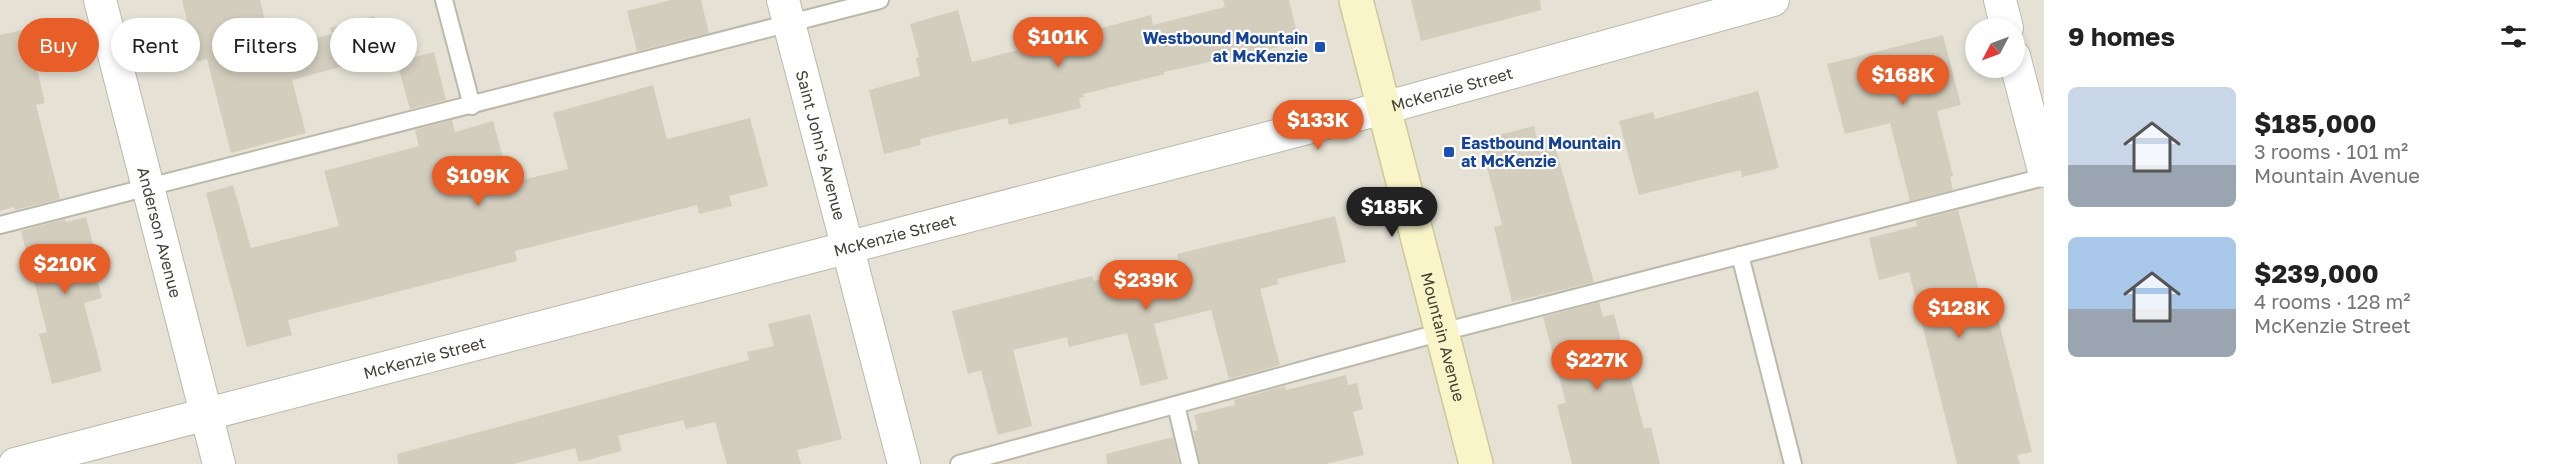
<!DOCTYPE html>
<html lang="en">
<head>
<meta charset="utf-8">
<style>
	body { margin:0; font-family:"Golos Text",sans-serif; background:#f2f2f2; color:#222; height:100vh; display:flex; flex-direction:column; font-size:22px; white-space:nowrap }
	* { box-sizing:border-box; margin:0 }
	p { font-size:20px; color:#767676 }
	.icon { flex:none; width:33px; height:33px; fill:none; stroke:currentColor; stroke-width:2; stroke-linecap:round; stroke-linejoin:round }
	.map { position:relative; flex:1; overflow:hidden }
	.panel { display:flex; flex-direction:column; background:#fff; width:510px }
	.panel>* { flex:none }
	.banner { position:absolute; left:18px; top:18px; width:570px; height:54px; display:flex; gap:12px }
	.needle { width:39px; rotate:229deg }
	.controls { position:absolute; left:1965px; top:18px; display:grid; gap:12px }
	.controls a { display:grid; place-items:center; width:60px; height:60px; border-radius:50%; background:#fff; box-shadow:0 3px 9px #0003; font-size:30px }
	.price { position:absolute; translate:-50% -51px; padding:0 14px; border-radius:21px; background:#e75e29; color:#fff; font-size:20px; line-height:39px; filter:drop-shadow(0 2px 3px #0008) }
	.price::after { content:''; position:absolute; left:50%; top:36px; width:18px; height:14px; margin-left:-9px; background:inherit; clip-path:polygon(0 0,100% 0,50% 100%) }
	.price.on { background:#222; color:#fff }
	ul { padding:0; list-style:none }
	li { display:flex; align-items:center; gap:18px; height:150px; padding:0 24px }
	li span { display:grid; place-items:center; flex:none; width:168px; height:120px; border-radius:9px; color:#555 }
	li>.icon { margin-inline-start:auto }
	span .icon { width:72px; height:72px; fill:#fffc; stroke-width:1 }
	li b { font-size:26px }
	h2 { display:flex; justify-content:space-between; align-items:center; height:72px; padding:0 24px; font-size:26px }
	.tag { padding:0 21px; border-radius:27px; background:#fff; box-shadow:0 3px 9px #0003; font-size:21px; line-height:54px }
	.tag.on { background:#e75e29; color:#fff }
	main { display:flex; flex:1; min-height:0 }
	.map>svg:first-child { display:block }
	.residential { fill:#e5e2d5; fill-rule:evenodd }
	.building { fill:#d2cdbd }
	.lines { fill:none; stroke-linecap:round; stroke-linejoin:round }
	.lane-casing { stroke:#bcb8aa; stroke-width:20 }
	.street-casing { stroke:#bcb8aa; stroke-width:34 }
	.secondary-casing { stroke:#cec79a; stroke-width:36 }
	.lane { stroke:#fff; stroke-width:16 }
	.street { stroke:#fff; stroke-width:32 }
	.secondary { stroke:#faf4c9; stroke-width:33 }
	.transit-dot { fill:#1a4fb4; stroke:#fff; stroke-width:2 }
	.labels { text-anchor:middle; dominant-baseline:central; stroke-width:4.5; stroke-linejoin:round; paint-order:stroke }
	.transit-label { font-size:16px; font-weight:bold; fill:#164399; stroke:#fff; text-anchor:end }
	.street-label { font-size:16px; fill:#444136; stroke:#fff }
</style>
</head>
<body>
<main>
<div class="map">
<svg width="2044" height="464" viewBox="0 0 2044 464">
	<rect width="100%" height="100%" fill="#f2f0e7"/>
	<!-- residential -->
	<path class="residential" d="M 0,0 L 2044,0 L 2044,464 L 0,464 ZM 1976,28 L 2014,28 L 2014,68 L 1976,68 Z"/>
	<!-- building -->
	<g class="building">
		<polygon points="182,0 260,0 272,49 332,34 330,28 374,16 385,55 292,80 306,133 231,153 207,59 197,62"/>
		<polygon points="671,0 701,0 709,33 637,51 627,11"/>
		<polygon points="1223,0 1289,0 1297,33 1276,38 1278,47 1164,72 1165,74 1083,94 1084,97 1079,98 1081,108 1009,125 1007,118 920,139 921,145 884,154 869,90 920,76 916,58 919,57 910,24 958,10 972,62 1151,15 1153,25 1225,7"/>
		<polygon points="1411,0 1540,0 1541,10 1421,41"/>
		<polygon points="27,29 45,103 36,105 60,199 15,210 14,207 0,211 0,35"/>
		<polygon points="1943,35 1961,105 1937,111 1953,176 1950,177 1953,190 1910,201 1890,123 1845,134 1827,64"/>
		<polygon points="434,52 446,100 410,109 397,62"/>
		<polygon points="653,85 667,139 750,118 768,186 729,196 732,206 699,214 697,205 515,251 517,261 288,320 292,335 247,347 206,193 233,185 251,248 339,226 324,171 419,146 415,130 452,120 455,132 493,121 510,183 568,169 553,113"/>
		<polygon points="1758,91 1779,168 1742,177 1741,170 1639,195 1619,121 1653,112 1655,119"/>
		<polygon points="1534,126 1537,140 1552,136 1594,282 1512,302 1494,227 1502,225 1480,140"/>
		<polygon points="1958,210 1981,298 1992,295 2032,452 2017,455 2020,464 1957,464 1909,272 1879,280 1869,238 1917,226 1916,221"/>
		<polygon points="1335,216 1346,262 1277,279 1278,284 1260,289 1280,365 1229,379 1211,310 1154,324 1168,379 1141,386 1127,333 1069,347 1067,337 1013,350 1032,426 998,435 981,370 968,374 952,311 1092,276 1094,281 1178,260 1177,254"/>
		<polygon points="86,217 96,255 91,256 102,298 84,303 102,371 52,384 39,334 47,332 21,231 65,219 66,222"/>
		<polygon points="1599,302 1603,317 1614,314 1644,429 1651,427 1660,464 1572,464 1557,405 1566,403 1543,317"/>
		<polygon points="810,314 842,439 797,450 801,464 727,464 715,422 686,429 683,420 618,436 622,451 579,462 575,448 513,464 398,464 397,454 749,360 747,352 774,346 768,324"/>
		<polygon points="1346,375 1348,385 1357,383 1363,409 1353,412 1364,455 1325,464 1200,464 1193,431 1198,430 1194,415 1235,405 1234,400 1285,386 1286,390"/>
		<polygon points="1173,437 1179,464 1107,464 1106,454"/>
	</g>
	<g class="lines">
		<defs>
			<g id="lane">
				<polyline points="444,0 472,106"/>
				<polyline points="0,225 880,0"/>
				<polyline points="1740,255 1793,464"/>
				<polyline points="1176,405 1190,464"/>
				<polyline points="959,464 1442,332 2044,177"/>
			</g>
			<g id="street">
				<path id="s1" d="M 100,0 L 219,464"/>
				<path id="s2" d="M 783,0 L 904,464"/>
				<polyline points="2000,0 2007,28"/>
				<polyline points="2014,56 2044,171"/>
				<path id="s3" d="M 15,464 L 1384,108 L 1773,0"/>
			</g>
			<g id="secondary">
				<path id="s4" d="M 1356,0 L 1476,464"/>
			</g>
		</defs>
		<!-- lane casing -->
		<use href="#lane" class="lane-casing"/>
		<!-- street casing -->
		<use href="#street" class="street-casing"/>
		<!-- secondary casing -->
		<use href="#secondary" class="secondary-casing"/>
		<!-- lane -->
		<use href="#lane" class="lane"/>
		<!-- street -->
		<use href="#street" class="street"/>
		<!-- secondary -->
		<use href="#secondary" class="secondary"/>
	</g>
	<!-- markers -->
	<g class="transit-dot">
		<rect x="1314" y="41" width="12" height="12" rx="3"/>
		<rect x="1443" y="146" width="12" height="12" rx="3"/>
	</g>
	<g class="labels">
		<!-- transit labels -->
		<g class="transit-label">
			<text x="1308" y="38">Westbound Mountain<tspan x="1308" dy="18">at McKenzie</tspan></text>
			<text x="1461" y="143" text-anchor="start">Eastbound Mountain<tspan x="1461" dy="18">at McKenzie</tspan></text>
		</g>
		<!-- street labels -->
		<g class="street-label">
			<text stroke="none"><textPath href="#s3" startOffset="1485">McKenzie Street</textPath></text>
			<text stroke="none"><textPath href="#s2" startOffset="150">Saint John's Avenue</textPath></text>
			<text stroke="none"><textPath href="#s1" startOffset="240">Anderson Avenue</textPath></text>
			<text stroke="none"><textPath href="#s3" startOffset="909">McKenzie Street</textPath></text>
			<text stroke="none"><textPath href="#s4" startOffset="348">Mountain Avenue</textPath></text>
			<text stroke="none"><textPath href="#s3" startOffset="423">McKenzie Street</textPath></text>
		</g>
	</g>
</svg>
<div class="controls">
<a><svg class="needle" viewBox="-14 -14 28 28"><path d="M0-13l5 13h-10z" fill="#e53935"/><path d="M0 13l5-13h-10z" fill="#767676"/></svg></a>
</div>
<b class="price" style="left:1058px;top:68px">$101K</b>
<b class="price" style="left:1903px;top:106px">$168K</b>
<b class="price" style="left:1318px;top:151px">$133K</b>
<b class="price" style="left:478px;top:207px">$109K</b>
<b class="price on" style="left:1392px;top:238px">$185K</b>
<b class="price" style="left:65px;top:295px">$210K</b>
<b class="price" style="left:1146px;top:311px">$239K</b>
<b class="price" style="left:1959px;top:339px">$128K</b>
<b class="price" style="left:1597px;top:391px">$227K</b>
<div class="banner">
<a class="tag on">Buy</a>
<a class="tag">Rent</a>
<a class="tag">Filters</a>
<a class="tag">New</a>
</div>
</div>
<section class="panel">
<h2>9 homes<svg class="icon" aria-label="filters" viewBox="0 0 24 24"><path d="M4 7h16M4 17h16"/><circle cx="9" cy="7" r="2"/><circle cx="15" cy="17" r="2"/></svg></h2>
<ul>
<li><span style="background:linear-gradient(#c9d6e8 65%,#9aa5b1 0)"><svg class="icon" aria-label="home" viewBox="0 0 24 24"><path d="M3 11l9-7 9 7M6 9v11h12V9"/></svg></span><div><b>$185,000</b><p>3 rooms · 101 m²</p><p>Mountain Avenue</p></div></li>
<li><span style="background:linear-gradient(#a9c7e8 60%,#9aa5b1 0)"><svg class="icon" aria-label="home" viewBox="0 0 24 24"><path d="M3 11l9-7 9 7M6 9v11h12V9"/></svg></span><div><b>$239,000</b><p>4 rooms · 128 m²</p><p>McKenzie Street</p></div></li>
</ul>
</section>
</main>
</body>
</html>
